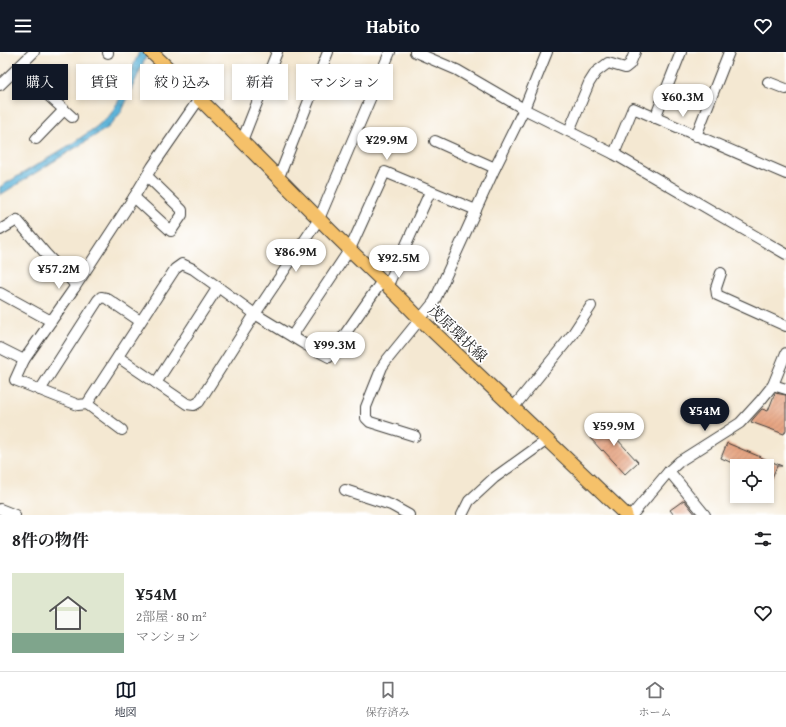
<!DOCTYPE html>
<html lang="ja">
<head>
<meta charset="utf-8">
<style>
	body { margin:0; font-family:"Gentium Book Plus","Noto Serif JP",serif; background:#f2f2f2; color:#202124; height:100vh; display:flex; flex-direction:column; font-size:15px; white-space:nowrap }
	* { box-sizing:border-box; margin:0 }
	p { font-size:13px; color:#757577 }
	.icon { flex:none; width:22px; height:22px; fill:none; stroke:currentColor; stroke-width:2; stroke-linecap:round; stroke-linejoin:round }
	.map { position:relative; height:463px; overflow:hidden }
	.drawer { display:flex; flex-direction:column; background:#fff; flex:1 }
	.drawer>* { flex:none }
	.hud { position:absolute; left:12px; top:12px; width:400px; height:36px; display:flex; gap:8px }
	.controls { position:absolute; left:730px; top:407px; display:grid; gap:8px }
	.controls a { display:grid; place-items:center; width:44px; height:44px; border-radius:0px; background:#fff; box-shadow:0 2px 6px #0003; font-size:20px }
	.price { position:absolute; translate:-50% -34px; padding:0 9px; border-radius:14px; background:#fff; color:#222; font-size:13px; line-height:26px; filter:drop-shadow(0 1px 2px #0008) }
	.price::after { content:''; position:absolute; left:50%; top:24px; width:12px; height:9px; margin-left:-6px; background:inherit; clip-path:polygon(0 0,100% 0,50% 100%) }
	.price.selected { background:#111827; color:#fff }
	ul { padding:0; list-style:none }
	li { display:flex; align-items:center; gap:12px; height:100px; padding:0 12px }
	li span { display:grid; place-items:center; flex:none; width:112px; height:80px; border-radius:0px; color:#555 }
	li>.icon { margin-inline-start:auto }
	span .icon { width:48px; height:48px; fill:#fffc; stroke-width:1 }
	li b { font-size:17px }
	h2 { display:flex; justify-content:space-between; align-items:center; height:48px; padding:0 12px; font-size:17px }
	.pill { padding:0 14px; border-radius:0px; background:#fff; box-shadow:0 2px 6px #0003; font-size:14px; line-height:36px }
	.pill.selected { background:#111827; color:#fff }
	header { display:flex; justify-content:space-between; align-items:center; height:52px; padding:0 12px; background:#111827; color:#fff; font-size:18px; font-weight:800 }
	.dock { display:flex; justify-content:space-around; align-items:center; height:56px; border-top:1px solid #e0e0e0; background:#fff; font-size:11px; color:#757577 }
	.dock a { display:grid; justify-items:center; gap:2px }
	.dock .selected { color:#111827 }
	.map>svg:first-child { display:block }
	.water { fill:url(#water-ripples); stroke:#3c677a }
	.building { fill:url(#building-hatch) }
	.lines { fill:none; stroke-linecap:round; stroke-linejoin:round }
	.minor-casing { stroke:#3c3b37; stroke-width:12 }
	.major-casing { stroke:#3c3b37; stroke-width:15 }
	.minor { stroke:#fff; stroke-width:10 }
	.major { stroke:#f5c16b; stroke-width:13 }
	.labels { text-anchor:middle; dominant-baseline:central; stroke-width:3.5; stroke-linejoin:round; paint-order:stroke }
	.street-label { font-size:15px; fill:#1c1c1c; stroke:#fff }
</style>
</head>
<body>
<header><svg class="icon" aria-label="menu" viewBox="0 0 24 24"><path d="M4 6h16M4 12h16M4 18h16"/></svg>Habito<svg class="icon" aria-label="heart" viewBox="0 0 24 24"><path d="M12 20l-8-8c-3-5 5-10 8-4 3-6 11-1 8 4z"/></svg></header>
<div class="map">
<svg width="786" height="463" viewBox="0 0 786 463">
	<defs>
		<pattern id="water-ripples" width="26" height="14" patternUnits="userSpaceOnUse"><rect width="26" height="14" fill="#5bb2d8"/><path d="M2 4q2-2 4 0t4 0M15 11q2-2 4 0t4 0" fill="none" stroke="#4a90ae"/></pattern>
		<pattern id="building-hatch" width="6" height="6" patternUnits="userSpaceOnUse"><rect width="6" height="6" fill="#e5a27f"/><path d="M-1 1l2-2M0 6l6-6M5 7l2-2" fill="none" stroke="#c48b6d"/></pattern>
	</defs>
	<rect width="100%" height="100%" fill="#fff"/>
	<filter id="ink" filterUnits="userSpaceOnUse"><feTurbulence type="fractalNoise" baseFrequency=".025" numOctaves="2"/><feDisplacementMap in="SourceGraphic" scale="8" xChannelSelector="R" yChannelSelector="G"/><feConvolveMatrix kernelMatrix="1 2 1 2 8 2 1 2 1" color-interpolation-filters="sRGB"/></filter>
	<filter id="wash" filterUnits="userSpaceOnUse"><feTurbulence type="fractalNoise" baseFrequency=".012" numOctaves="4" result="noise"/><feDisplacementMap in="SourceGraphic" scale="16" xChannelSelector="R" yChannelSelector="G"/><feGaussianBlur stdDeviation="0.9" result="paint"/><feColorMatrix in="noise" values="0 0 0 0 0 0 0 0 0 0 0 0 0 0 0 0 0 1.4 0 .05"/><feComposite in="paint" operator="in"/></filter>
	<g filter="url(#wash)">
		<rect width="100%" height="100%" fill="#f4e8d2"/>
		<!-- water -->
		<polygon class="water" points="139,0 148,0 122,59 109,75 0,143 0,135 73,91 96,75 110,63 119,48"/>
		<g id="blocks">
			<!-- building -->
			<g class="building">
				<polygon points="775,341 786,343 786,378 784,382 751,370 753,367 762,357 768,359"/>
				<polygon points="610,368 623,381 616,386 638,410 625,422 603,398 602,399 590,386"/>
				<polygon points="727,391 782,414 777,414 767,437 767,414 739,414 721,406"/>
				<polygon points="684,448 696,463 674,463 670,458"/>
			</g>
		</g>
	</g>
	<g filter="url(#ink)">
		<use href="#blocks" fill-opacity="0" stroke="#3c3b37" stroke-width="1"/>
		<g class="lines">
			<defs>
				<g id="minor">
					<polyline points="108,0 108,1"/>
					<polyline points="415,0 457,18 524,57 614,102 786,202"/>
					<polyline points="18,16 72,65"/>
					<polyline points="768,30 786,37"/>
					<polyline points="0,33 34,0"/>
					<polyline points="655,66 681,0"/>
					<polyline points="569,79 589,31 596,20 608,11 625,16 630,12 635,0"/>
					<polyline points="696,84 729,0"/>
					<polyline points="36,87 64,58"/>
					<polyline points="242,89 277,0"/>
					<polyline points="435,89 495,116"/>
					<polyline points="614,102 633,56 786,122"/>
					<polyline points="279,125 328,0"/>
					<polyline points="134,145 171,179 182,163 182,158 147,124"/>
					<polyline points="0,178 17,168 46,202 73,230 75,235 24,308 0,296"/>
					<polyline points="721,221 716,236 717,243 786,274"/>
					<polyline points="388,233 430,140"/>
					<polyline points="75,235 134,145 152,115 199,47"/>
					<polyline points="0,241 51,269"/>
					<polyline points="292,284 350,197 385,120 476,158"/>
					<polyline points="118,305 187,352 194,353 199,350 255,262 319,167 390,0"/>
					<polyline points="24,308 15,328 78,353 87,352 175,217 182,212 193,217 255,262 306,293 329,305 382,229"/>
					<polyline points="156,331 218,235"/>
					<polyline points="773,333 786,337"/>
					<polyline points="40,338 98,248 101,245 106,246 140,269"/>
					<polyline points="87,352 122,378"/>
					<polyline points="513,356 572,283 591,254"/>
					<polyline points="415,384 370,370 366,366 366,355 382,315 386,309 434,250 495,116 524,57 547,0"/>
					<polyline points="669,419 705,463"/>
					<polyline points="345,438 391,453 409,463"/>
					<polyline points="0,457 15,463"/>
					<polyline points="462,463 469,449 494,426 547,388"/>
					<polyline points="632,463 669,419 680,409 740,371 761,348 773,333 786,301"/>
				</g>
				<path id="major" d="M 151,0 C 209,54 263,111 319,167 C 352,201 387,232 420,267 L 626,463"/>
			</defs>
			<!-- minor casing -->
			<use href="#minor" class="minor-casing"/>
			<!-- major casing -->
			<use href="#major" class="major-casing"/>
			<!-- minor -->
			<use href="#minor" class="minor"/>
			<!-- major -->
			<use href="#major" class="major"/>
		</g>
	</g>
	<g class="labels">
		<!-- street labels -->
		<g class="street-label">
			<text transform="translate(458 281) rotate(44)">茂原環状線</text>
		</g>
	</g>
</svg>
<div class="controls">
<a><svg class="icon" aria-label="locate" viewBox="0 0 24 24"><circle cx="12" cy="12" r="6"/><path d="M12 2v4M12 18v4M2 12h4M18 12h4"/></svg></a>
</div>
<b class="price" style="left:683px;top:66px">¥60.3M</b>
<b class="price" style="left:387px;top:109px">¥29.9M</b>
<b class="price" style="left:296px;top:221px">¥86.9M</b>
<b class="price" style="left:399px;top:227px">¥92.5M</b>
<b class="price" style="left:59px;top:238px">¥57.2M</b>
<b class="price" style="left:335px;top:314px">¥99.3M</b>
<b class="price selected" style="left:705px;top:380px">¥54M</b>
<b class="price" style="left:614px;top:395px">¥59.9M</b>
<div class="hud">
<a class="pill selected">購入</a>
<a class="pill">賃貸</a>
<a class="pill">絞り込み</a>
<a class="pill">新着</a>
<a class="pill">マンション</a>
</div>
</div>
<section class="drawer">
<h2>8件の物件<svg class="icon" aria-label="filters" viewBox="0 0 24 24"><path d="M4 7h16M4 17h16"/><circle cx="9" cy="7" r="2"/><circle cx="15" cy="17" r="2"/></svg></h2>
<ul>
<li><span style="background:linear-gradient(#dfe7d0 75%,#7fa58c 0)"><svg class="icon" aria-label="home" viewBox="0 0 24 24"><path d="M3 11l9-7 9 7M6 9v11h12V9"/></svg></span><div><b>¥54M</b><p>2部屋 · 80 m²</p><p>マンション</p></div><svg class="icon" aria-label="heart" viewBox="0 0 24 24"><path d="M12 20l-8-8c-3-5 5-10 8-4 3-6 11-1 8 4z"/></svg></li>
</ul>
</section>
<nav class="dock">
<a class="selected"><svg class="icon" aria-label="map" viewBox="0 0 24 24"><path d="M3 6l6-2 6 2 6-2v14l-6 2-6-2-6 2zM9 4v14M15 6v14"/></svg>地図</a>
<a><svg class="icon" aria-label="saved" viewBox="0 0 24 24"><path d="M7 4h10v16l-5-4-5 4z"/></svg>保存済み</a>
<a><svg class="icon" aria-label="home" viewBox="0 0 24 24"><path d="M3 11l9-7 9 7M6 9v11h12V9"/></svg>ホーム</a>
</nav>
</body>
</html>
